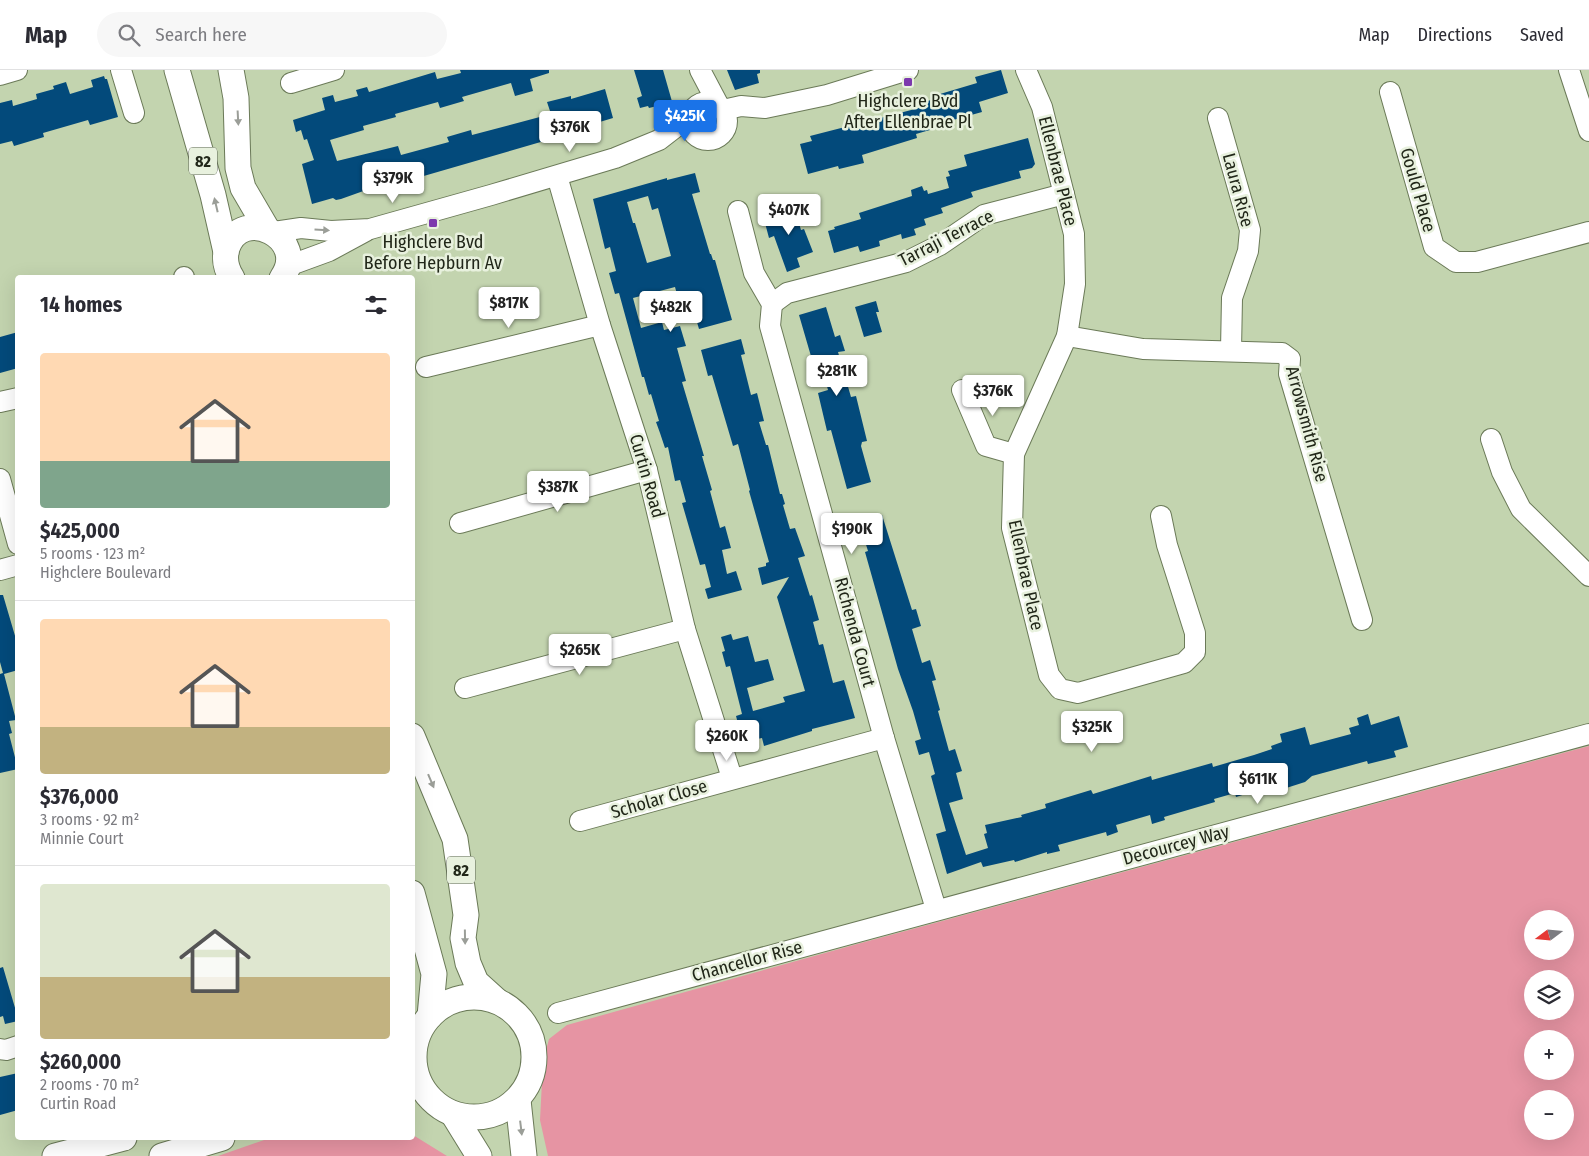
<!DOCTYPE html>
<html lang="en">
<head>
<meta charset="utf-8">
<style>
	body { margin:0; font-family:"Fira Sans Condensed",sans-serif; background:#f7f7f7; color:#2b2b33; height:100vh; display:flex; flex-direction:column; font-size:19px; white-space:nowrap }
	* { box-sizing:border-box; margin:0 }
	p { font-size:16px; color:#7c7c81 }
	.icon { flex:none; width:28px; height:28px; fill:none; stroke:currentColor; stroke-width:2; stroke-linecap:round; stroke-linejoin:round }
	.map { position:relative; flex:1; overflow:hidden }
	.details { position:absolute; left:15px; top:205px; width:400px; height:865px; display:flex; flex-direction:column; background:#fff; border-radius:5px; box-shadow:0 5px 20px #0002 }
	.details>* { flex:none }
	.needle { width:32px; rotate:254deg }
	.controls { position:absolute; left:1524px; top:840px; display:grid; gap:10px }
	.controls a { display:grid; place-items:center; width:50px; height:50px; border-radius:50%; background:#fff; box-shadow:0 5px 20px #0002; font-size:25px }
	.price { position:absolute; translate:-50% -42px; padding:0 11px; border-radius:5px; background:#fff; color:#222; font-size:16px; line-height:32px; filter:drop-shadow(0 1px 2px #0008) }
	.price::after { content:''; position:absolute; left:50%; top:30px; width:15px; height:11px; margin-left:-8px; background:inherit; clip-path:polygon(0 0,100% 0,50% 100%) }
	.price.selected { background:#1a73e8; color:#fff }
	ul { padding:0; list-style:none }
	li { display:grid; align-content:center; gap:10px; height:265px; padding:0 25px }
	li+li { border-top:1px solid #e1e1e2 }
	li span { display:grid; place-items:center; height:155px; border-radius:5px; color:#555 }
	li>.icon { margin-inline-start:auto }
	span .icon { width:90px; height:90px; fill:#fffc; stroke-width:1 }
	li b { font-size:21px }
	h2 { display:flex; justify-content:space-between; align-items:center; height:60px; padding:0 25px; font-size:21px }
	header { display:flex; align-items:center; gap:30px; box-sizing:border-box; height:70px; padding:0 25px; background:#fff; border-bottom:1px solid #e1e1e2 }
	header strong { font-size:24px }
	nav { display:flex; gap:28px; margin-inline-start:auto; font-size:18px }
	.search { width:350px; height:45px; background:#f7f7f7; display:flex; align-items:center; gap:12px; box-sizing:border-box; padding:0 18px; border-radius:28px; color:#7c7c81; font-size:19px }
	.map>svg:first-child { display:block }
	.green { fill:#e694a3; fill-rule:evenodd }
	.building { fill:#034a7b; fill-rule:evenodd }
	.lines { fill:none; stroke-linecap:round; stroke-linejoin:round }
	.minor-casing { stroke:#6b7a58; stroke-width:22 }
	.major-casing { stroke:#6b7a58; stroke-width:27 }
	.minor { stroke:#fff; stroke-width:20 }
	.major { stroke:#fff; stroke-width:25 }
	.oneway { fill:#9b9e98 }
	.poi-dot { fill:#7c39ad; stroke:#e8f1de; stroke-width:2 }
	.labels { text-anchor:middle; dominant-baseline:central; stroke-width:5; stroke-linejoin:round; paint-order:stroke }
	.shield { fill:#e8f1de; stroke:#5d6454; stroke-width:1 }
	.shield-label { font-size:16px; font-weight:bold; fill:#212719 }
	.poi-label { font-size:18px; fill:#212719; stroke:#e8f1de }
	.street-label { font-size:18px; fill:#212719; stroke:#e8f1de }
</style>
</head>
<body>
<header>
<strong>Map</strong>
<div class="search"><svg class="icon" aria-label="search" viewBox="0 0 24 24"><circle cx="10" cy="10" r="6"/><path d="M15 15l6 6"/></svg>Search here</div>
<nav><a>Map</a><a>Directions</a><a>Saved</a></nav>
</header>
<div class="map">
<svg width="1589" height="1086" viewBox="0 0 1589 1086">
	<rect width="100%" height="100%" fill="#c3d4af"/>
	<!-- green -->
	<g class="green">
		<path d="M 1589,676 L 1589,1086 L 548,1086 L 540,1050 L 543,992 L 549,969 L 567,955 L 861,873 ZM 1532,849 L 1565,849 L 1565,881 L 1532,881 ZM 1532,909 L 1565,909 L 1565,941 L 1532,941 ZM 1532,969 L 1565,969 L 1565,1001 L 1532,1001 ZM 1532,1029 L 1565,1029 L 1565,1061 L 1532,1061 Z"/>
		<polygon points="413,1065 447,1086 218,1086 270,1068 412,1068"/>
	</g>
	<!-- building -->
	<g class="building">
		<polygon points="460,0 549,0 549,3 530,9 533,21 515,26 511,13 462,27 464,31 440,38 438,32 395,44 396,47 363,56 364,60 330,70 337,91 398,76 401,85 449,72 447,67 471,60 472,65 551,44 547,32 571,26 571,29 605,19 613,48 593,54 594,57 583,60 582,58 562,63 564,69 552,72 551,69 403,112 383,116 383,114 341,129 336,130 333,128 312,134 302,94 314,90 307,69 304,70 301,60 296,62 293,50 325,40 322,28 333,25 335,32 358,26 356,20 367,17 369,22 435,2 437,9 461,3"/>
		<polygon points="634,0 663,0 673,35 662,39 661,35 649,38 648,36 640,38 637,28 642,26"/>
		<polygon points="727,0 760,0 760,3 757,4 759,13 735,20"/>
		<polygon points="1001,0 1008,23 979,32 982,42 946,52 947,55 916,64 917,68 862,85 864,93 839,99 838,96 808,104 800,74 812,71 810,66 919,38 918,34 931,30 930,27 977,13 975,7"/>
		<polygon points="104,6 105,9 107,9 118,47 90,55 88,50 43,63 44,67 14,76 12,71 0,74 0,33 12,30 13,36 37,29 36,24 54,19 53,16 66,12 70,24 93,17 91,10"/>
		<polygon points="1028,68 1035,94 1032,98 1019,101 1021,108 971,122 973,127 941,138 943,143 924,149 926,155 914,159 916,165 902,169 901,164 879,171 880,176 860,182 858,176 834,183 828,161 835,159 834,157 861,149 859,143 912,126 911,120 922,116 924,121 927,120 928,124 949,118 946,107 950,106 948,101 967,96 964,85"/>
		<path d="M 695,103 L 700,122 L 692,124 L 710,184 L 711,184 L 713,190 L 715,190 L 732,250 L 699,259 L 689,225 L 678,228 L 675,217 L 633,228 L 641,258 L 662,252 L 664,260 L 680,256 L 686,276 L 677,278 L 686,311 L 682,312 L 704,386 L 702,386 L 712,420 L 710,421 L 720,458 L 725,456 L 731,478 L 722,480 L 727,504 L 736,501 L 742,520 L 708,529 L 705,519 L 711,517 L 705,494 L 700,495 L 682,433 L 686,432 L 680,410 L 675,411 L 668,377 L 665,378 L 660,363 L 656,352 L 659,351 L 651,324 L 649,325 L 644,307 L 642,307 L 619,223 L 615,224 L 609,203 L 616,201 L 610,177 L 605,179 L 593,129 L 667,108 L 667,110 ZM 648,126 L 652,140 L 658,138 L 671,186 L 647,193 L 635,153 L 633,153 L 627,132 Z"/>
		<polygon points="793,133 801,160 804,159 813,182 797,188 800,197 787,202 774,166 769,168 765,153 775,150 772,139"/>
		<polygon points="876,231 879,242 876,242 882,262 864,267 855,237"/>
		<polygon points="826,237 835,267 840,265 845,281 838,282 851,327 856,326 867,371 862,372 861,376 871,412 847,419 831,360 827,361 818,323 828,320 822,298 815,300 799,245"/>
		<polygon points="18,262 18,298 0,303 0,267"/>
		<polygon points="741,269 745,284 741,285 751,325 757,323 764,351 759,352 766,375 768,375 780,424 782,424 785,434 783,435 790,459 795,458 805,486 798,488 810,526 812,525 819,550 813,552 819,575 823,574 833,613 844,610 855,648 812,659 812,661 764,676 762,668 743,672 736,646 742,644 730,596 726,597 722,582 725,581 721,567 731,564 733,570 748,566 755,592 768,589 774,610 747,618 753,641 785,632 783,627 805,621 777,527 789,507 762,515 758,498 766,496 766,493 769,492 749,421 750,420 738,374 733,376 712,305 708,306 701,280"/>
		<polygon points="882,445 912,540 916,539 921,556 912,559 922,593 930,590 936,610 932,611 940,640 938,641 949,681 955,679 962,701 956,703 963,729 949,733 966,785 988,778 984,764 987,763 985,755 1022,747 1021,745 1046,738 1045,734 1091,720 1093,724 1151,706 1152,710 1212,693 1213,697 1254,685 1272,679 1271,676 1282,672 1280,664 1305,657 1310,675 1351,664 1349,658 1359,655 1357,648 1368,644 1371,655 1399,646 1408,677 1394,681 1396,687 1368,694 1367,691 1312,706 1305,712 1280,720 1278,714 1236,727 1235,723 1214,729 1215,732 1164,747 1165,750 1152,754 1150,745 1116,755 1118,762 1107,766 1106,762 1058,775 1060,781 1047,784 1047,782 1015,792 1014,790 983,797 981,792 947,804 936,764 946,761 931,706 935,704 929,682 919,685 915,671 921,669 913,641 898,599 865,482 868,481 862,462 860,463 856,452"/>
		<polygon points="0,525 3,525 18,576 18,600 4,604 16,650 9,651 12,663 9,664 18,699 0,703 0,604 3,603 0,592"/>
		<polygon points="3,897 18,948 18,951 5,954 3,946 0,947 0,898"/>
		<polygon points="18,1003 18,1040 0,1045 0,1007"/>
	</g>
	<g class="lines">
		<defs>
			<g id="minor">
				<polyline points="121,0 134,43"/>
				<polyline points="700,0 719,36"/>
				<polyline points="1026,0 1042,37 1074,164 1075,214 1067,266 1014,384 1012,458 1049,605 1060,619 1078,623 1184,593 1195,582 1195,563 1167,475 1161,446"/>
				<polyline points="1569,0 1589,61"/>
				<polyline points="0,5 17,0"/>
				<polyline points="291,13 334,0"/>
				<polyline points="1390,22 1434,177 1456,192 1477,192 1589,162"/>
				<circle cx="708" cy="51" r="19"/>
				<polyline points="723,40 741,36 765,38 789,33 827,25 908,0"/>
				<polyline points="1218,48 1250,160 1248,181 1232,228 1231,280"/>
				<polyline points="557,106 600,255 647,400 685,559 732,708"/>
				<polyline points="738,141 754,203 772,234 770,256 884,668 936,839"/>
				<polyline points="274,162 301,158 331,161 370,159 491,125 615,88 659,70 690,46"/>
				<polyline points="288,196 329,181 366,161"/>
				<polyline points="184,207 184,208"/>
				<polyline points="772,234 787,223 906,192 940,175 984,145 1064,124"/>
				<polyline points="1067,266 1143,279 1282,283 1290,289 1289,304 1362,550"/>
				<polyline points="426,297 600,255"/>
				<polyline points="962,320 986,376 1014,384"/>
				<polyline points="0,332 18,328"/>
				<polyline points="1491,369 1502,402 1521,439 1589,506"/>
				<polyline points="0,409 18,474"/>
				<polyline points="460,453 647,400"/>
				<polyline points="0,500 18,495"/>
				<polyline points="465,618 685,559"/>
				<polyline points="580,751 884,668"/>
				<polyline points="558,943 1589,664"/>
				<polyline points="0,979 6,980 18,976"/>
			</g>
			<g id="major">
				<polyline points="177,0 213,125 226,182"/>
				<polyline points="231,0 236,28 238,98 243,118 267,159"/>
				<path d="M 232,208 C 226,199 224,188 227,178 C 242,134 310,169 282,208"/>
				<polyline points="412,666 455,769 466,845 463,868 468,893 476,912 497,931"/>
				<polyline points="412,823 434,904 430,946"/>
				<circle cx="474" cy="987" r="60"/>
				<polyline points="518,1030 524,1086"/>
				<polyline points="453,1044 479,1086"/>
				<polyline points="55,1086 124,1068"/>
				<polyline points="162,1086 222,1068"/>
			</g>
		</defs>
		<!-- minor casing -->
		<use href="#minor" class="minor-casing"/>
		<!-- major casing -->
		<use href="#major" class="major-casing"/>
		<!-- minor -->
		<use href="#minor" class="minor"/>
		<!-- major -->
		<use href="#major" class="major"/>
	</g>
	<!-- one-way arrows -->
	<defs><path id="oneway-solid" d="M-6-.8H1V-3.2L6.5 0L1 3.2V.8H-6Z" transform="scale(1.25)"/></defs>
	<g class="oneway">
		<use href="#oneway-solid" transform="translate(238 48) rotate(87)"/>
		<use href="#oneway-solid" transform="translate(216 135) rotate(-103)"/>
		<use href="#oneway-solid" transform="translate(322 160) rotate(4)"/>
		<use href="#oneway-solid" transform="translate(431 711) rotate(67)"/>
		<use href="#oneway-solid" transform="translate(465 867) rotate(89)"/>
		<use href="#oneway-solid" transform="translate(521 1058) rotate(83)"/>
	</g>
	<!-- markers -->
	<g class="poi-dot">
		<rect x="903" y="7" width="10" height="10" rx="2.5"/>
		<rect x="428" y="148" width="10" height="10" rx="2.5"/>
	</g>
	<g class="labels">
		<!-- shield labels -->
		<g class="shield">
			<rect x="189" y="77.5" width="28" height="27" rx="4"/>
			<rect x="447" y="786.5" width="28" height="27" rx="4"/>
		</g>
		<g class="shield-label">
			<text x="203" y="91">82</text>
			<text x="461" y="800">82</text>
		</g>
		<!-- poi labels -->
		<g class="poi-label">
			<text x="908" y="31">Highclere Bvd<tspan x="908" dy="21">After Ellenbrae Pl</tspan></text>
			<text x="433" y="172">Highclere Bvd<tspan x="433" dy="21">Before Hepburn Av</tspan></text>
		</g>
		<!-- street labels -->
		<g class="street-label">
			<text transform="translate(1058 101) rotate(76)">Ellenbrae Place</text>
			<text transform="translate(1238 120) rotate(75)">Laura Rise</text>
			<text transform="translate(1418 120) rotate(74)">Gould Place</text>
			<text transform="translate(946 168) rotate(-27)">Tarraji Terrace</text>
			<text transform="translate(1307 354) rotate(75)">Arrowsmith Rise</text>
			<text transform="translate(647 406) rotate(74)">Curtin Road</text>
			<text transform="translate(1026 505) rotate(78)">Ellenbrae Place</text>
			<text transform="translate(855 562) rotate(75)">Richenda Court</text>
			<text transform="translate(659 729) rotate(-16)">Scholar Close</text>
			<text transform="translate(1176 775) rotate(-15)">Decourcey Way</text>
			<text transform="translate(747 891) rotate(-15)">Chancellor Rise</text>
		</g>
	</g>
</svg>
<div class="controls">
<a><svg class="needle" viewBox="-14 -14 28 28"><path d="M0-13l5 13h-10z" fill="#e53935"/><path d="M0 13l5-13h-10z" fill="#7c7c81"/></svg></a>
<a><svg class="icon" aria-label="layers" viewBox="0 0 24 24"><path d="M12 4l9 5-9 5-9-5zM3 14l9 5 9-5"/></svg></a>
<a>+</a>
<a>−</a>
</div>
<b class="price selected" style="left:685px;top:72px">$425K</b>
<b class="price" style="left:570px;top:83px">$376K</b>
<b class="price" style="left:393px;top:134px">$379K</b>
<b class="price" style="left:789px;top:166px">$407K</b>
<b class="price" style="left:509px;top:259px">$817K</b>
<b class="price" style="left:671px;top:263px">$482K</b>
<b class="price" style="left:837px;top:327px">$281K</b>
<b class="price" style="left:993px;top:347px">$376K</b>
<b class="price" style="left:558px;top:443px">$387K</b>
<b class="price" style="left:852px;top:485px">$190K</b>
<b class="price" style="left:580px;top:606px">$265K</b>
<b class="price" style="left:1092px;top:683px">$325K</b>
<b class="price" style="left:727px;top:692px">$260K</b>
<b class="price" style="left:1258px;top:735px">$611K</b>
<section class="details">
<h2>14 homes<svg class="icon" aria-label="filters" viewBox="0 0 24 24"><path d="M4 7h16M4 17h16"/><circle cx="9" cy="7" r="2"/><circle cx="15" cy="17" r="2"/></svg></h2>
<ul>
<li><span style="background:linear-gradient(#ffd9b3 70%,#7fa58c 0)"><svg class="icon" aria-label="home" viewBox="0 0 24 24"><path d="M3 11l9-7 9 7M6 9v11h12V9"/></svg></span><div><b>$425,000</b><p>5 rooms · 123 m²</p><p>Highclere Boulevard</p></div></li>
<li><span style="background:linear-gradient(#ffd9b3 70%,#c2b280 0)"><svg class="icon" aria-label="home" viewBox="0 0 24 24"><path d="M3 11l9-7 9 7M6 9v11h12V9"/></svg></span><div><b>$376,000</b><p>3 rooms · 92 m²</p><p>Minnie Court</p></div></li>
<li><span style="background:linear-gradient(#dfe7d0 60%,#c2b280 0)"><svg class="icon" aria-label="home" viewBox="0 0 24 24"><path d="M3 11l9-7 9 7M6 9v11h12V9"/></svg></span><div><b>$260,000</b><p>2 rooms · 70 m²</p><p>Curtin Road</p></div></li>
</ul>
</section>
</div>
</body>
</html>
